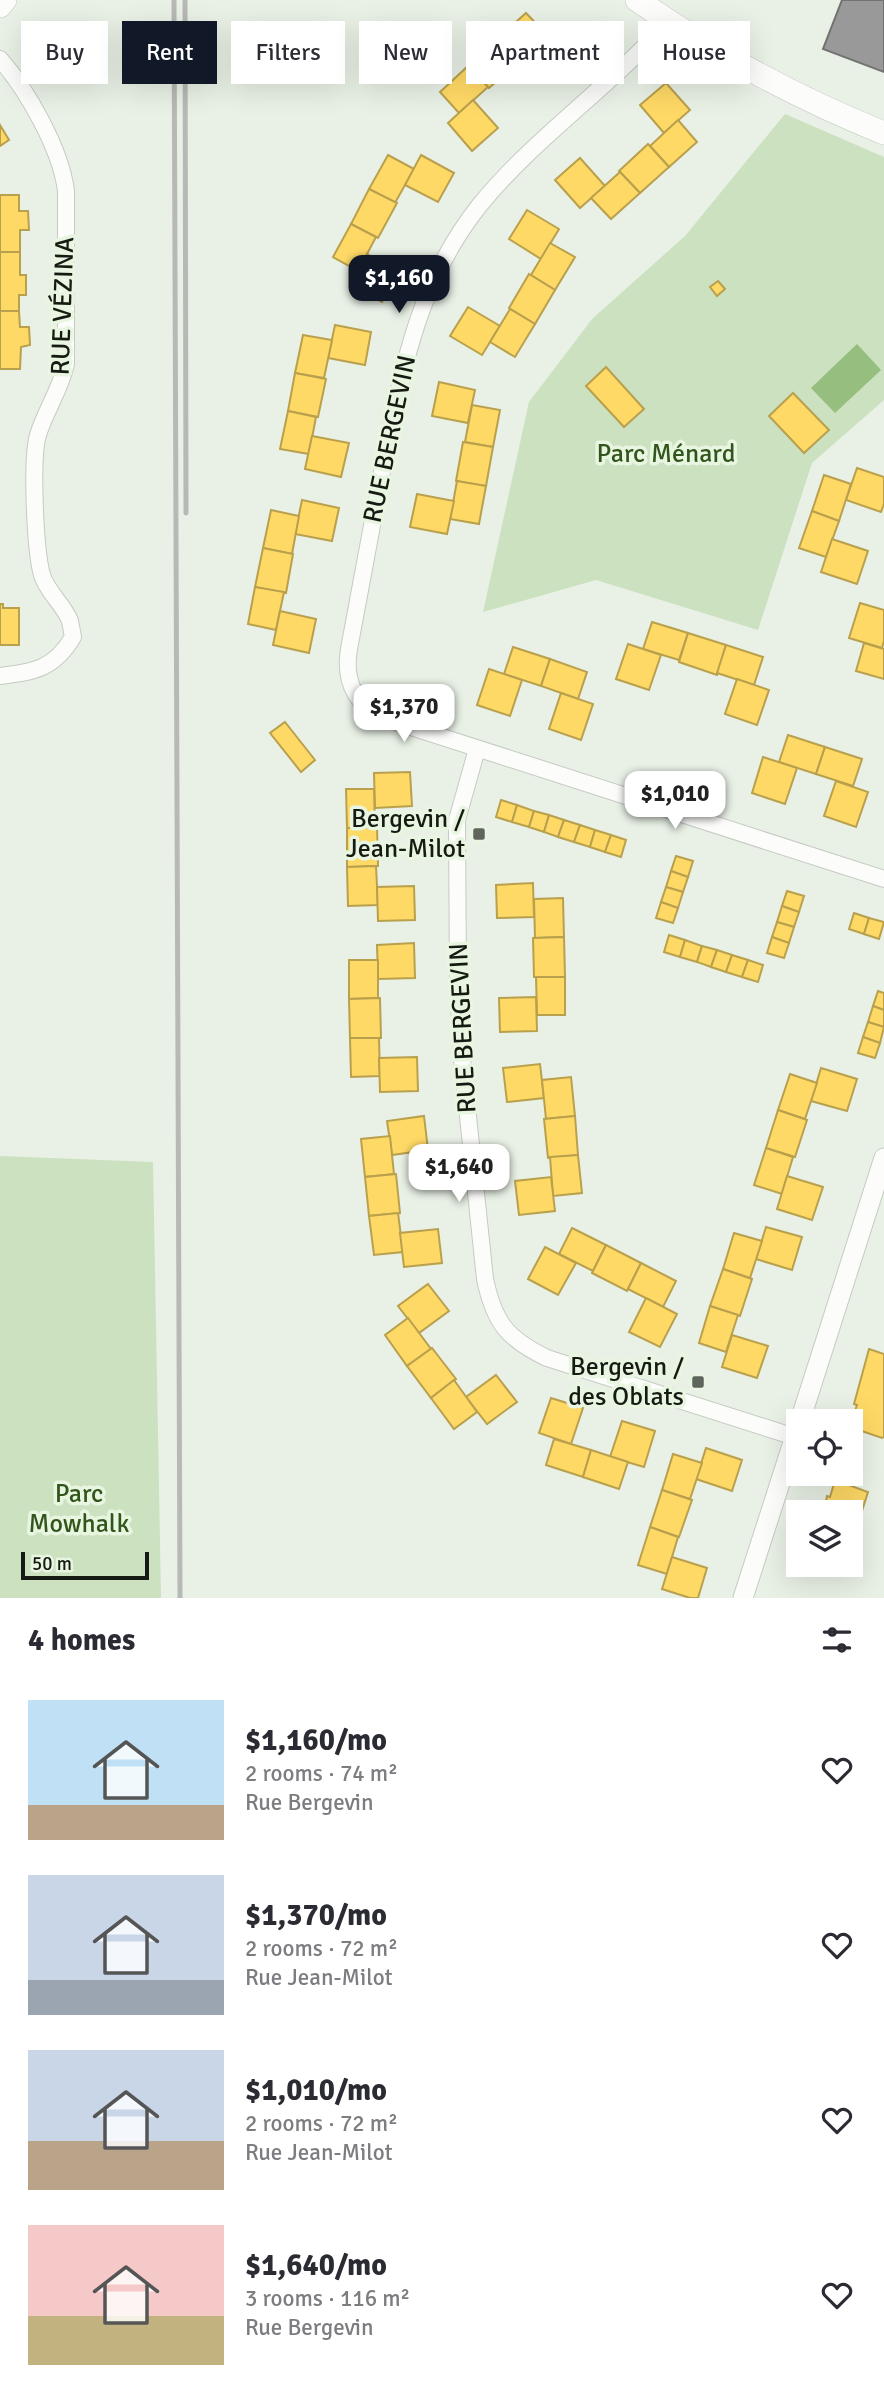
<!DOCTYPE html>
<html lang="en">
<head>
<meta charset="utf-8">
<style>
	body { margin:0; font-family:Signika,sans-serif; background:#f7f7f7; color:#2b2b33; height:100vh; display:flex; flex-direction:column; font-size:26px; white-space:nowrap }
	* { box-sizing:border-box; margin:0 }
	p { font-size:23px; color:#7c7c81 }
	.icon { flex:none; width:38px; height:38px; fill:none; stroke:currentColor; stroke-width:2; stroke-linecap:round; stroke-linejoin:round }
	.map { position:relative; height:1598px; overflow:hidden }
	.drawer { display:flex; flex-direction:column; background:#fff; flex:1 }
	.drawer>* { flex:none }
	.guide { position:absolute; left:21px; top:21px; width:844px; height:63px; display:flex; gap:14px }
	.fabs { position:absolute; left:786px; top:1409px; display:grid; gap:14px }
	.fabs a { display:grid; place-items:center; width:77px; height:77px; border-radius:0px; background:#fff; box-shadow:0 7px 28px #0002; font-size:35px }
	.scale { position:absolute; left:21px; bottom:18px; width:128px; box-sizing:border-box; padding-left:7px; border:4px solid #151a13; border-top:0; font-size:19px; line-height:24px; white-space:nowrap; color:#151a13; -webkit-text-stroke:5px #e8f5e1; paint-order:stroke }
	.price { position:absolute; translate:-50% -60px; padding:0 16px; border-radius:14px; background:#fff; color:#222; font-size:23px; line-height:46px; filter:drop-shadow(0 2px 4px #0008) }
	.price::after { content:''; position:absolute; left:50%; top:42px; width:21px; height:16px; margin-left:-10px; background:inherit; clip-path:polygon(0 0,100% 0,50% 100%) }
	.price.on { background:#111827; color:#fff }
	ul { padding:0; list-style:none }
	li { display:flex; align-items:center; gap:21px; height:175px; padding:0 28px }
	li span { display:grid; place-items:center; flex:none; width:196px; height:140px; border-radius:0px; color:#555 }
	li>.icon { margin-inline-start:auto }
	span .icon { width:84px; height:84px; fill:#fffc; stroke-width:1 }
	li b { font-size:30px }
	h2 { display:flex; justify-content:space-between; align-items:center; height:84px; padding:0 28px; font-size:30px }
	.tag { padding:0 24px; border-radius:0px; background:#fff; box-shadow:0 7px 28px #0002; font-size:24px; line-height:63px }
	.tag.on { background:#111827; color:#fff }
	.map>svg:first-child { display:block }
	.green { fill:#cbe1c0 }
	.water { fill:#96be7f }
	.homes { fill:#ffd966; stroke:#b9a04d; stroke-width:2 }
	.industry { fill:#999; stroke:#717371; stroke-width:2 }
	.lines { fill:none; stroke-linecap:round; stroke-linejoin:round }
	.minor-casing { stroke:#c5cbc2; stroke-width:18 }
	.tertiary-casing { stroke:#c5cbc2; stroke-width:21 }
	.secondary-casing { stroke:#c5cbc2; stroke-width:24 }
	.minor { stroke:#fcfdfb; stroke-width:16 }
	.tertiary { stroke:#fcfdfb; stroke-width:19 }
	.secondary { stroke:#fcfdfb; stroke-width:23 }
	.rail { stroke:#b7b9b6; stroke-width:5 }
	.poi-dot { fill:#5f655d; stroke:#e8f5e1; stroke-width:2.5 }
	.labels { text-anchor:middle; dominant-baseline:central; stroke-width:7; stroke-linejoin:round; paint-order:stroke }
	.street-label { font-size:26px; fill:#151a13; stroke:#e8f5e1 }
	.park-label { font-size:26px; fill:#32551b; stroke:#e8f5e1 }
	.poi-label { font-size:26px; fill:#151a13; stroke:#e8f5e1; text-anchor:end }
</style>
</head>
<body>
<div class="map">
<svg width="884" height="1598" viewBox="0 0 884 1598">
	<rect width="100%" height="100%" fill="#e9f1e6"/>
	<!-- green -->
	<g class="green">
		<polygon points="785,114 884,157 884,400 812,463 758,630 596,580 483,612 529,402 592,319 685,236"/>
		<polygon points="0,1156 153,1162 161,1598 0,1598"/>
	</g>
	<!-- water -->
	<polygon class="water" points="857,344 881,370 835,413 811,388"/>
	<!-- homes -->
	<g class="homes">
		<polygon points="526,13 546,34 517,61 497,39"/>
		<polygon points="557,24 582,51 557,74 532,47"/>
		<polygon points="497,39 518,62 489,88 468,66"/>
		<polygon points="468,66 488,87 459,113 440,92"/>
		<polygon points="666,83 690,110 664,133 640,105"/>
		<polygon points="473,100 498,128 472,151 448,123"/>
		<polygon points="678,120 697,142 669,167 650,146"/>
		<polygon points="0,125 9,140 0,146"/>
		<polygon points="648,144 669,167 640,193 619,171"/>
		<polygon points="388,155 414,169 395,203 369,189"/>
		<polygon points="421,155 454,173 438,202 405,185"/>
		<polygon points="580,158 605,186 580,208 555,180"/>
		<polygon points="620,172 640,193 611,219 591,198"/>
		<polygon points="369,189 397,203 378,238 351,224"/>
		<polygon points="0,195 19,195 19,211 28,211 29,230 20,230 20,252 0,252"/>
		<polygon points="527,210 559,229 541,259 509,239"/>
		<polygon points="351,224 376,237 358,271 333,257"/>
		<polygon points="550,243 575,257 555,290 531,275"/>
		<polygon points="0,252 20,252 20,275 26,275 26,295 19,295 19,311 0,311"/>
		<polygon points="367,254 399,272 382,302 350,284"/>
		<polygon points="529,274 555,290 535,324 509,308"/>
		<polygon points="718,281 725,289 717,296 710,287"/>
		<polygon points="468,307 500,326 482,355 450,336"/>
		<polygon points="510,309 535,324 515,357 490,342"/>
		<polygon points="0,311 19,311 20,327 29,327 30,345 21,347 20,369 0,369"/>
		<polygon points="335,325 371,332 365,365 328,358"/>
		<polygon points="303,335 332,340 324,378 295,373"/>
		<polygon points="606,367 644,409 624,427 586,386"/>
		<polygon points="295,373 326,379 318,417 288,411"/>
		<polygon points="439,382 475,390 468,423 432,416"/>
		<polygon points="793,393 829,430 804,453 769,416"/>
		<polygon points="472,405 500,410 493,447 465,442"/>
		<polygon points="288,411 316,417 309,454 280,449"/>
		<polygon points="312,436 349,443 341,477 305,469"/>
		<polygon points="463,442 493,447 486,486 456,481"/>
		<polygon points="857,468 884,477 884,504 881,512 846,500"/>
		<polygon points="824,475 851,484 839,521 812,511"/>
		<polygon points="457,481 486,486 479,524 450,519"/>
		<polygon points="417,494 454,501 447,534 410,527"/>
		<polygon points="302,500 339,508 332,541 295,534"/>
		<polygon points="271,510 299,516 292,554 263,548"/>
		<polygon points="812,511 839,521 826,557 799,548"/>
		<polygon points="832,539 868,551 857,584 821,572"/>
		<polygon points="263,548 293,554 286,593 255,587"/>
		<polygon points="255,587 284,592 276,630 248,624"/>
		<polygon points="860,603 884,610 884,641 882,648 849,638"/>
		<polygon points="0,604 3,604 3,608 19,608 19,645 0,645"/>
		<polygon points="280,611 316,619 309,653 273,645"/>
		<polygon points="652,622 688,633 679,660 643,649"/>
		<polygon points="688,633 726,645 717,675 679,662"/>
		<polygon points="864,643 884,649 884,679 856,671"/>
		<polygon points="628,644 661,655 649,690 616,679"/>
		<polygon points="726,645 763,657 754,685 717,673"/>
		<polygon points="513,647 550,659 541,686 504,674"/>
		<polygon points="550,659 587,672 578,699 541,686"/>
		<polygon points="489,669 522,680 510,716 477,705"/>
		<polygon points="737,679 769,690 757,725 725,714"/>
		<polygon points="561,693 593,704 581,740 549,729"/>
		<polygon points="285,722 315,760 301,772 270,733"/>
		<polygon points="788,735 825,747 816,774 779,762"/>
		<polygon points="825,747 862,759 853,786 816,774"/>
		<polygon points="763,757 797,768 785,804 752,793"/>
		<polygon points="410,772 412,806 375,808 374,773"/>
		<polygon points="836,781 868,792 856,827 824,816"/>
		<polygon points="346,789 374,789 375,827 347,828"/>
		<polygon points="501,800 517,805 512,822 496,817"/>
		<polygon points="517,805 534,811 529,827 512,822"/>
		<polygon points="534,811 549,815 544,832 529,827"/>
		<polygon points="549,815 564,820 558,837 544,832"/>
		<polygon points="564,820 580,825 574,842 558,837"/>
		<polygon points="580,825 595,830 590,847 574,842"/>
		<polygon points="377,827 378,866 347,867 347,828"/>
		<polygon points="595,830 611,835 605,852 590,847"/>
		<polygon points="611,835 626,840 621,857 605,852"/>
		<polygon points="676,856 693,861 688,877 671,871"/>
		<polygon points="376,866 378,905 348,906 347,867"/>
		<polygon points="671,871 688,877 683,892 666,887"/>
		<polygon points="533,883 534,917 497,918 496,885"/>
		<polygon points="414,886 415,920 378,921 377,887"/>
		<polygon points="666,887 683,892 678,908 661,902"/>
		<polygon points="787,891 804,896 799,912 782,906"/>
		<polygon points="563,898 564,937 535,938 534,899"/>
		<polygon points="661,902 678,908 673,923 656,918"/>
		<polygon points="782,906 799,912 794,927 777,922"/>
		<polygon points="854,913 869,918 864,934 849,929"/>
		<polygon points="869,918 884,922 879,939 864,934"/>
		<polygon points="777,922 794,927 789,943 772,937"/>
		<polygon points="669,935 685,940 680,957 664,952"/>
		<polygon points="564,937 565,977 534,977 533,938"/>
		<polygon points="772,937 789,943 784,958 767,953"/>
		<polygon points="685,940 702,946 697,962 680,957"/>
		<polygon points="414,943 415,978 378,979 377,945"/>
		<polygon points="702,946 717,950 711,967 697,962"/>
		<polygon points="717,950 732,955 726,972 711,967"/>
		<polygon points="732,955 748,960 742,977 726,972"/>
		<polygon points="349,960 378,960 378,998 349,999"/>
		<polygon points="748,960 763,965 758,982 742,977"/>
		<polygon points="536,977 565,977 565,1015 537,1015"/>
		<polygon points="878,991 884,993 884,1010 873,1006"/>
		<polygon points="536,997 537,1031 500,1032 499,998"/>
		<polygon points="380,998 381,1038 350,1038 349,999"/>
		<polygon points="873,1006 884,1010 884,1027 868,1022"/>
		<polygon points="868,1022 884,1027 880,1043 863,1037"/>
		<polygon points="863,1037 880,1043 875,1058 858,1053"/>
		<polygon points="350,1038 379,1038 380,1076 351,1077"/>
		<polygon points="417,1057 418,1091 380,1092 379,1058"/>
		<polygon points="540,1064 544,1098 507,1102 503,1068"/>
		<polygon points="821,1068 857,1079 847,1111 811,1101"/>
		<polygon points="790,1074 817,1083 805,1119 778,1110"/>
		<polygon points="571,1077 575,1116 546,1119 542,1080"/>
		<polygon points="778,1110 807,1120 795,1157 766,1148"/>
		<polygon points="424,1116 428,1150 392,1155 387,1121"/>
		<polygon points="575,1116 578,1155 548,1158 544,1119"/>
		<polygon points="390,1136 394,1174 365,1177 361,1139"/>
		<polygon points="766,1148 793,1157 782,1194 754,1185"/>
		<polygon points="578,1155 582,1193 553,1196 550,1157"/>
		<polygon points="396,1174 400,1213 369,1216 365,1177"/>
		<polygon points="787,1176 823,1187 812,1220 777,1209"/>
		<polygon points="551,1177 555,1211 519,1215 515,1181"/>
		<polygon points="398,1213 403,1252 374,1255 369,1216"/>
		<polygon points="766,1227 802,1237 792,1270 756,1259"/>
		<polygon points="572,1228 606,1245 593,1271 559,1254"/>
		<polygon points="438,1229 442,1263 404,1267 400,1233"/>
		<polygon points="734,1233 762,1241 750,1278 723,1269"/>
		<polygon points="606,1245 641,1263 627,1291 592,1273"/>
		<polygon points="545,1247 576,1263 558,1295 528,1279"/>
		<polygon points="641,1263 676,1281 663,1307 628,1289"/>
		<polygon points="723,1269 752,1279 740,1316 710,1306"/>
		<polygon points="428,1284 449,1311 419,1333 398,1306"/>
		<polygon points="646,1298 677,1314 660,1347 629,1332"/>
		<polygon points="710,1306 738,1315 726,1352 699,1343"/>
		<polygon points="408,1318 431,1349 407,1366 385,1335"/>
		<polygon points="732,1335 768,1346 757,1378 722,1367"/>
		<polygon points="432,1348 456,1379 431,1398 407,1366"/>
		<polygon points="869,1349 884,1354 884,1437 882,1438 853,1428 858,1412 855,1411 857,1405 854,1404"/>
		<polygon points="496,1375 517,1402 487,1424 466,1397"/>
		<polygon points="454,1380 477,1412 454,1429 431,1398"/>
		<polygon points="551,1398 583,1408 571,1444 539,1433"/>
		<polygon points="622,1421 655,1431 644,1467 610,1457"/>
		<polygon points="554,1439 591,1450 583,1477 546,1465"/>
		<polygon points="706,1448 742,1460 732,1491 696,1479"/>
		<polygon points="591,1450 628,1462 619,1489 583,1477"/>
		<polygon points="673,1454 702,1463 690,1499 662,1490"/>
		<polygon points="835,1480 868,1492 861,1514 855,1512 850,1527 850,1512 819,1512 823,1501 826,1501 827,1496 830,1497"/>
		<polygon points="662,1490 692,1500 679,1537 650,1527"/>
		<polygon points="650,1527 678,1537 667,1574 638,1565"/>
		<polygon points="672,1557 707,1568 698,1598 690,1598 662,1589"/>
	</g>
	<!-- industry -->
	<polygon class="industry" points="842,0 884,0 884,72 823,49"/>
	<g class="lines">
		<defs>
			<g id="minor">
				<path d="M 668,20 C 650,43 630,61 608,81 C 564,121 517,159 479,206 C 418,283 403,367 384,461 C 372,524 361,586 349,649 C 344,679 353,701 380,717 L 884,879"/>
				<path d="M 0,59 C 28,91 61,150 66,191 L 66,364 C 60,391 46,409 38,435 C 31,459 35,550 42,575 C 47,592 64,605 70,621 C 71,626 72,632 73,637 C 54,669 34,672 0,676"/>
				<path d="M 477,749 L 457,820 L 458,987 L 462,1059 L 485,1279 C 494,1322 507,1339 547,1358 L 795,1437"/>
			</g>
			<g id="tertiary">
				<polyline points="800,1421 884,1158"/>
				<polyline points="743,1598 798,1427"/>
			</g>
			<g id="secondary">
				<path d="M 637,0 C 714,53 797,98 884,133"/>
				<polyline points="0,6 5,0"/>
			</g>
		</defs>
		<!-- minor casing -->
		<use href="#minor" class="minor-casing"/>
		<!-- tertiary casing -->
		<use href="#tertiary" class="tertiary-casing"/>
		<!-- secondary casing -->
		<use href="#secondary" class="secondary-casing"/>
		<!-- minor -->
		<use href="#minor" class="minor"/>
		<!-- tertiary -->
		<use href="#tertiary" class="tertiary"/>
		<!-- secondary -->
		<use href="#secondary" class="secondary"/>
		<!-- rail -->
		<g class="rail">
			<polyline points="174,0 180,1598"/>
			<polyline points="185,0 186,513"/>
		</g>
	</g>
	<!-- markers -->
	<g class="poi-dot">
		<rect x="472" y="827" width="14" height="14" rx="3.5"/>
		<rect x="691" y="1375" width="14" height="14" rx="3.5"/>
	</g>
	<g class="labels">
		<!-- street labels -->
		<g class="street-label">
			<text transform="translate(63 306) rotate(-88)">RUE VÉZINA</text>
			<text transform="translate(390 439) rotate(-78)">RUE BERGEVIN</text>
			<text transform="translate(463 1028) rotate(-93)">RUE BERGEVIN</text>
		</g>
		<!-- park labels -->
		<g class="park-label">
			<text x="666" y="454">Parc Ménard</text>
			<text x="79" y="1494">Parc<tspan x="79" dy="30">Mowhalk</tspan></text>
		</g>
		<!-- poi labels -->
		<g class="poi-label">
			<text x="465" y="819">Bergevin /<tspan x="465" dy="30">Jean-Milot</tspan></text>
			<text x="684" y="1367">Bergevin /<tspan x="684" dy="30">des Oblats</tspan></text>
		</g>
	</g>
</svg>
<div class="fabs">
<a><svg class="icon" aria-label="locate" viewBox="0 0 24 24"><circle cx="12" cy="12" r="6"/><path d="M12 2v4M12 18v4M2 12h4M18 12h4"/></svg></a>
<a><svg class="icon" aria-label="layers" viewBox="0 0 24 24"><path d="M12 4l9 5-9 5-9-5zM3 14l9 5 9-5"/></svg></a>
</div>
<div class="scale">50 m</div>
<b class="price on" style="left:399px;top:315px">$1,160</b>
<b class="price" style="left:404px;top:744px">$1,370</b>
<b class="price" style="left:675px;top:831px">$1,010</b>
<b class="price" style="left:459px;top:1204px">$1,640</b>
<div class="guide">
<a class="tag">Buy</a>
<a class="tag on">Rent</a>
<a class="tag">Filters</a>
<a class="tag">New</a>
<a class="tag">Apartment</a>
<a class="tag">House</a>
</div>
</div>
<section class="drawer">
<h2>4 homes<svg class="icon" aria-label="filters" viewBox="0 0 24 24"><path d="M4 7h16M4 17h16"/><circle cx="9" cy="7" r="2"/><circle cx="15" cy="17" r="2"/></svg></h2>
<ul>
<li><span style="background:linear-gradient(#bfe0f5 75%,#b9a48a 0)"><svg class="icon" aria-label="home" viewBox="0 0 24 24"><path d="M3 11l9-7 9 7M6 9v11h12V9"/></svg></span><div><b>$1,160/mo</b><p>2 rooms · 74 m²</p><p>Rue Bergevin</p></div><svg class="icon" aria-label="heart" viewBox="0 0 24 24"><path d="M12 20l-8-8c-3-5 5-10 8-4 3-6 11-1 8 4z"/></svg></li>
<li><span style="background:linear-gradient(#c9d6e8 75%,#9aa5b1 0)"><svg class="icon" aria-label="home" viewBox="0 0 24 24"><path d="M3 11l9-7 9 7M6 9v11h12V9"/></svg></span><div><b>$1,370/mo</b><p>2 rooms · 72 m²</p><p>Rue Jean-Milot</p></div><svg class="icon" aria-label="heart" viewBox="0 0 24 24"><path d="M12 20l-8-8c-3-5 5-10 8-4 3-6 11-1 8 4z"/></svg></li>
<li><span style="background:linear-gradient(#c9d6e8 65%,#b9a48a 0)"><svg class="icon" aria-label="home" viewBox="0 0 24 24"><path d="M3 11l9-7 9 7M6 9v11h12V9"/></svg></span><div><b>$1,010/mo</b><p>2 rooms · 72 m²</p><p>Rue Jean-Milot</p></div><svg class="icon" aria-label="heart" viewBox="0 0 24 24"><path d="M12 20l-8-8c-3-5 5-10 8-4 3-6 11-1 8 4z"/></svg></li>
<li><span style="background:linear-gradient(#f6c9c9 65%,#c2b280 0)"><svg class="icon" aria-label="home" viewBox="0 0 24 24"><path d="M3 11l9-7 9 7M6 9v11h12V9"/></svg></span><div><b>$1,640/mo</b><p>3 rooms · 116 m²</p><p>Rue Bergevin</p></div><svg class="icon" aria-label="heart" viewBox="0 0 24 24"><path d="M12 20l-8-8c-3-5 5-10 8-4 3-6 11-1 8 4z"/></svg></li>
</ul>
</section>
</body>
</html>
